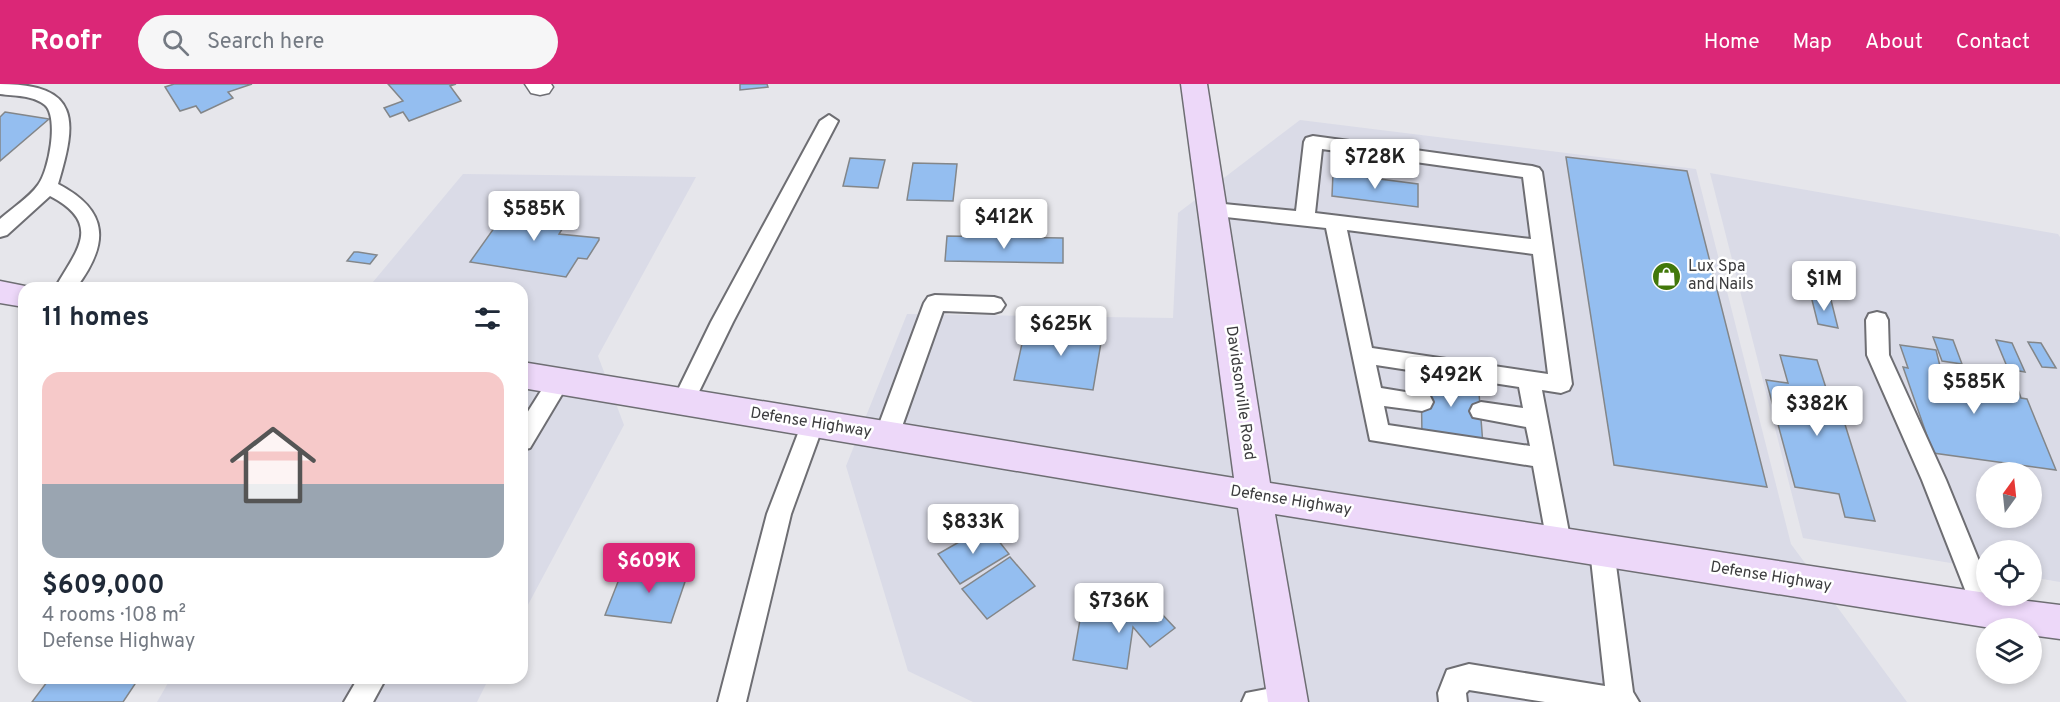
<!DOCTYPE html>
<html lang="en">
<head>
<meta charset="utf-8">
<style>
	body { margin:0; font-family:Overpass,sans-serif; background:#f6f6f7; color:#1f2937; height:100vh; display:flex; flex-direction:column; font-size:22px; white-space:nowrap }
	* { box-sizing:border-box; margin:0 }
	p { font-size:20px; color:#747a83 }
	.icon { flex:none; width:33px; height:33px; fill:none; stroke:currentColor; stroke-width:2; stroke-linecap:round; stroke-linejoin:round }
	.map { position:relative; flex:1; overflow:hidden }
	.panel { position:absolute; left:18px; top:198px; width:510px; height:402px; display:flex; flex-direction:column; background:#fff; border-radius:18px; box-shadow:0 3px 9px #0003 }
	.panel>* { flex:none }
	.needle { width:39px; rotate:15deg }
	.buttons { position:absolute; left:1976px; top:378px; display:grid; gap:12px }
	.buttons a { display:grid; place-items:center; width:66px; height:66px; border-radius:50%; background:#fff; box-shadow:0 3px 9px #0003; font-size:30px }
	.price { position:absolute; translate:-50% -51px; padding:0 14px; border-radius:6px; background:#fff; color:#222; font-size:20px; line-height:39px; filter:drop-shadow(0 2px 3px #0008) }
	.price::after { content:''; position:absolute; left:50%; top:36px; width:18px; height:14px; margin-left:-9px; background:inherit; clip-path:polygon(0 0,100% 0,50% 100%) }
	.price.current { background:#db2777; color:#fff }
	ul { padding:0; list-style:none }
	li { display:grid; align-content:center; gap:12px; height:318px; padding:0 24px }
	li+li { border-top:2px solid #e0e1e3 }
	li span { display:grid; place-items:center; height:186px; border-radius:18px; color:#555 }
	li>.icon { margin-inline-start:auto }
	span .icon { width:108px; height:108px; fill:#fffc; stroke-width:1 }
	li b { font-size:26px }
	h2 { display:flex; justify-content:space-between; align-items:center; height:72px; padding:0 24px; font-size:26px }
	header { display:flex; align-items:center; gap:36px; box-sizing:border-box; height:84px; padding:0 30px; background:#db2777; color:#fff }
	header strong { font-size:28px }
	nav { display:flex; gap:33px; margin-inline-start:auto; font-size:21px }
	.search { width:420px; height:54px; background:#f6f6f7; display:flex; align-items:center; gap:15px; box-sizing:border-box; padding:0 21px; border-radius:33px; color:#747a83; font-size:22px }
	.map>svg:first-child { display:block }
	.built { fill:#dadbe7; fill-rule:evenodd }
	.building { fill:#94bef0; stroke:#838689; stroke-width:1.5 }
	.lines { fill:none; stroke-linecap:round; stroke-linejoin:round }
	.service-casing { stroke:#6e6e73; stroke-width:4 }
	.minor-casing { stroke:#6e6e73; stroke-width:3 }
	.secondary-casing { stroke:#6e6e73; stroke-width:3 }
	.service { fill:#fff; fill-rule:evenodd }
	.minor { fill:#fff; fill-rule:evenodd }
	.secondary { fill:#edd8f9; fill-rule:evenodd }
	.labels { text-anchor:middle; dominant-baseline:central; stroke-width:5; stroke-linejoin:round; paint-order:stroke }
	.poi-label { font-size:16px; fill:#3c3c3e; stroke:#fff; text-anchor:start }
	.street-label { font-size:16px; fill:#3c3c3e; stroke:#fff }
</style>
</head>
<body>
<header>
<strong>Roofr</strong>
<div class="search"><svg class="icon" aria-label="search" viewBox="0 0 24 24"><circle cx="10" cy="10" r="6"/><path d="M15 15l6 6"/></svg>Search here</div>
<nav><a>Home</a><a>Map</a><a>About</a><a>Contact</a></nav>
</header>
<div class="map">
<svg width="2060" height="618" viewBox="0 0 2060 618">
	<rect width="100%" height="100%" fill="#e6e6eb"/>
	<!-- built -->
	<g class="built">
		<polygon points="1300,36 1696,85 1791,460 1907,618 973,618 908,587 846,382 907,230 1173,234 1178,129"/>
		<path d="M 1710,89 L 2058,150 L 2060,153 L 2060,498 L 2031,493 L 2031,466 L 1986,466 L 1986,485 L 1803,454 ZM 1986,388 L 2031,388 L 2031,434 L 1986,434 Z"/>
		<polygon points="463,90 696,93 598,272 624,341 522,532 522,204 368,204"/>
		<polygon points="171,594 489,594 477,618 157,618"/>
	</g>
	<!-- building -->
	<g class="building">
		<polygon points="174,0 252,0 228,8 233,14 201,29 196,22 180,27 165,3"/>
		<polygon points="388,0 456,0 450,2 461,17 409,37 403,28 390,33 384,24 403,17"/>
		<polygon points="740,0 767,0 768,3 740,6"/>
		<polygon points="5,28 49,35 0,77 0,33"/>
		<polygon points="1566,73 1687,87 1767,403 1614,381"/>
		<polygon points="850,74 885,76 878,104 843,102"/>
		<polygon points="913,79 957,80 953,117 907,116"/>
		<polygon points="1333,89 1418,100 1418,123 1332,112"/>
		<polygon points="512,119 573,128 559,150 599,154 599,156 587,175 578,174 566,193 470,178"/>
		<polygon points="947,152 1063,154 1063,179 945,177"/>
		<polygon points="354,168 358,168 377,171 370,180 347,177"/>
		<polygon points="1811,212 1831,216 1838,244 1818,240"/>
		<polygon points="1039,239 1103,247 1093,306 1014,296 1023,255 1035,257"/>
		<polygon points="1933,253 1953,256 1962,280 1942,277"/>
		<polygon points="1996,256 2012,259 2025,288 2008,285"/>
		<polygon points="2028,258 2041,259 2056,284 2042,283"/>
		<polygon points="1900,261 1936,266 1942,290 1955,292 1960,305 1993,310 1985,287 2013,291 2021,314 2027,315 2056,386 1933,369 1903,283 1908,284"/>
		<polygon points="1780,271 1817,276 1826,304 1834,305 1875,437 1845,433 1839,410 1795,403 1766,296 1788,299"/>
		<polygon points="1421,287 1478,296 1483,361 1422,352"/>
		<polygon points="987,442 1009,470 960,500 938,470"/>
		<polygon points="1010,473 1035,502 987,535 962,505"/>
		<polygon points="661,479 690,483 671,539 605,531 623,485 657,489"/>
		<polygon points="1143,510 1175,544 1150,563 1133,543 1127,585 1073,576 1081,530 1113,534"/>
		<polygon points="50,594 139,594 123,618 32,618"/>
	</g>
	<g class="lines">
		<defs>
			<g id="service">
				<path d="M 0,0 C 81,0 77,37 58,100 C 110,127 109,160 76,204 L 55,204 C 76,167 104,140 50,112 L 7,151 L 0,153 L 0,135 C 12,124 29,114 38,101 C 49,87 59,33 45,21 C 33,11 14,12 0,10 Z"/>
				<polygon points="829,31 838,37 733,238 691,324 683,327 675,324 672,318 711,238 820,37"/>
				<path d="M 1313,52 L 1532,82 L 1539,84 L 1542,88 L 1572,300 L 1569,306 L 1561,309 L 1542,306 L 1571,459 L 1568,467 L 1559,470 L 1550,467 L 1547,459 L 1533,382 L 1370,356 L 1326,144 L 1207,131 L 1204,126 L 1207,121 L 1214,119 L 1296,127 L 1304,58 L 1306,54 ZM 1322,65 L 1523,93 L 1531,155 L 1315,129 ZM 1347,146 L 1533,170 L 1548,290 L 1372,264 ZM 1376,281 L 1519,303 L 1523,324 L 1481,318 L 1473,321 L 1470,327 L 1473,333 L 1526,343 L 1530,362 L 1388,341 L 1384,322 L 1422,327 L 1430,324 L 1433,318 L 1430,312 L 1381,304 Z"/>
				<polygon points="935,211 994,213 1001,215 1005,221 1001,227 994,229 943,227 899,351 895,358 887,360 879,358 875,351 924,219 928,213"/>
				<polygon points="1877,228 1885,230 1888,236 1889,271 1946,396 1986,494 1986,512 1993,512 1999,526 1995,534 1986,538 1977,534 1973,526 1922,396 1867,271 1866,236 1869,230"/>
				<polygon points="559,288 567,291 570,297 530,364 522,366 522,337 551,291"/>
				<polygon points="813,330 821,332 824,339 791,430 746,618 718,618 767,430 802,339 805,332"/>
				<polygon points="1602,455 1611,458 1614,466 1633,608 1639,618 1545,618 1469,606 1466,609 1467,618 1439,618 1438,609 1447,586 1469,580 1605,602 1590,466 1593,458"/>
				<polygon points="358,594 386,594 373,618 344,618"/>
				<polygon points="1288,601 1298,605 1302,614 1300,618 1242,618 1246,609"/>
			</g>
			<polygon id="minor" points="525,0 551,0 553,3 549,9 540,11 531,9"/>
			<g id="secondary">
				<polygon points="1181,0 1207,0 1270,399 1986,509 1986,512 2060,521 2060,555 2031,551 2031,544 1991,544 1275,430 1308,618 1268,618 1238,424 522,304 522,278 1234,394"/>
				<polygon points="0,197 35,204 24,204 24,223 0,219"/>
			</g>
		</defs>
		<!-- service casing -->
		<use href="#service" class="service-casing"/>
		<!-- minor casing -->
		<use href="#minor" class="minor-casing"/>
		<!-- secondary casing -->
		<use href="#secondary" class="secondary-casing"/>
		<!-- service -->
		<use href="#service" class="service"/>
		<!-- minor -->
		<use href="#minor" class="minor"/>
		<!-- secondary -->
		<use href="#secondary" class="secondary"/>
	</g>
	<!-- icons -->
	<defs>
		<symbol id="shop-disc" viewBox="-11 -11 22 22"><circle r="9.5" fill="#42780a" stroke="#fff"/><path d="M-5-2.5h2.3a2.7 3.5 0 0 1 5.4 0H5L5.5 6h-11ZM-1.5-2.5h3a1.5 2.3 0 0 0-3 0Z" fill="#fff"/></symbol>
	</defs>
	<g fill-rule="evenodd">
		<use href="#shop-disc" x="1650" y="176" width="33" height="33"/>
	</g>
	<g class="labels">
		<!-- poi labels -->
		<g class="poi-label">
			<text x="1688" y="183">Lux Spa<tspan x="1688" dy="18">and Nails</tspan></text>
		</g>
		<!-- street labels -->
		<g class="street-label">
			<text transform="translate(1240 309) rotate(82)">Davidsonville Road</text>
			<text transform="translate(811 339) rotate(9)">Defense Highway</text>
			<text transform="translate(1291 417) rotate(9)">Defense Highway</text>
			<text transform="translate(1771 493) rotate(9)">Defense Highway</text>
		</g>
	</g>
</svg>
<div class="buttons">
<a><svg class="needle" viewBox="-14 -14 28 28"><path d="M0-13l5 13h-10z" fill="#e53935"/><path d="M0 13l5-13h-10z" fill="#747a83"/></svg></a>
<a><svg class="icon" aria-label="locate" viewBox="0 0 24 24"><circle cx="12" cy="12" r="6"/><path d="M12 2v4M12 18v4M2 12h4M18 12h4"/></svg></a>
<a><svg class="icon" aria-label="layers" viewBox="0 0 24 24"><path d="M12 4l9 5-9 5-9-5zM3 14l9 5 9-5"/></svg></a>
</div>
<b class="price" style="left:1375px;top:106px">$728K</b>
<b class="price" style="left:534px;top:158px">$585K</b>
<b class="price" style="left:1004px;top:166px">$412K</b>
<b class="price" style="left:1824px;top:228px">$1M</b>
<b class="price" style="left:1061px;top:273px">$625K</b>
<b class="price" style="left:1451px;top:324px">$492K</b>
<b class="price" style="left:1974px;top:331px">$585K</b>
<b class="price" style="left:1817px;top:353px">$382K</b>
<b class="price" style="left:973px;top:471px">$833K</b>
<b class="price current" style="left:649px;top:510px">$609K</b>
<b class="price" style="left:1119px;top:550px">$736K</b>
<section class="panel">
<h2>11 homes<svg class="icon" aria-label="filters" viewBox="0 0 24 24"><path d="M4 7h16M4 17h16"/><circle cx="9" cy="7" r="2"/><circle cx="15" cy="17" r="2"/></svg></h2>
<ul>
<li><span style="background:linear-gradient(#f6c9c9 60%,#9aa5b1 0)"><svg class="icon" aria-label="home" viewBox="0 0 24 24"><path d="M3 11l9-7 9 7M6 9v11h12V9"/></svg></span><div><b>$609,000</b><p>4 rooms · 108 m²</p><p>Defense Highway</p></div></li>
</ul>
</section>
</div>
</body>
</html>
